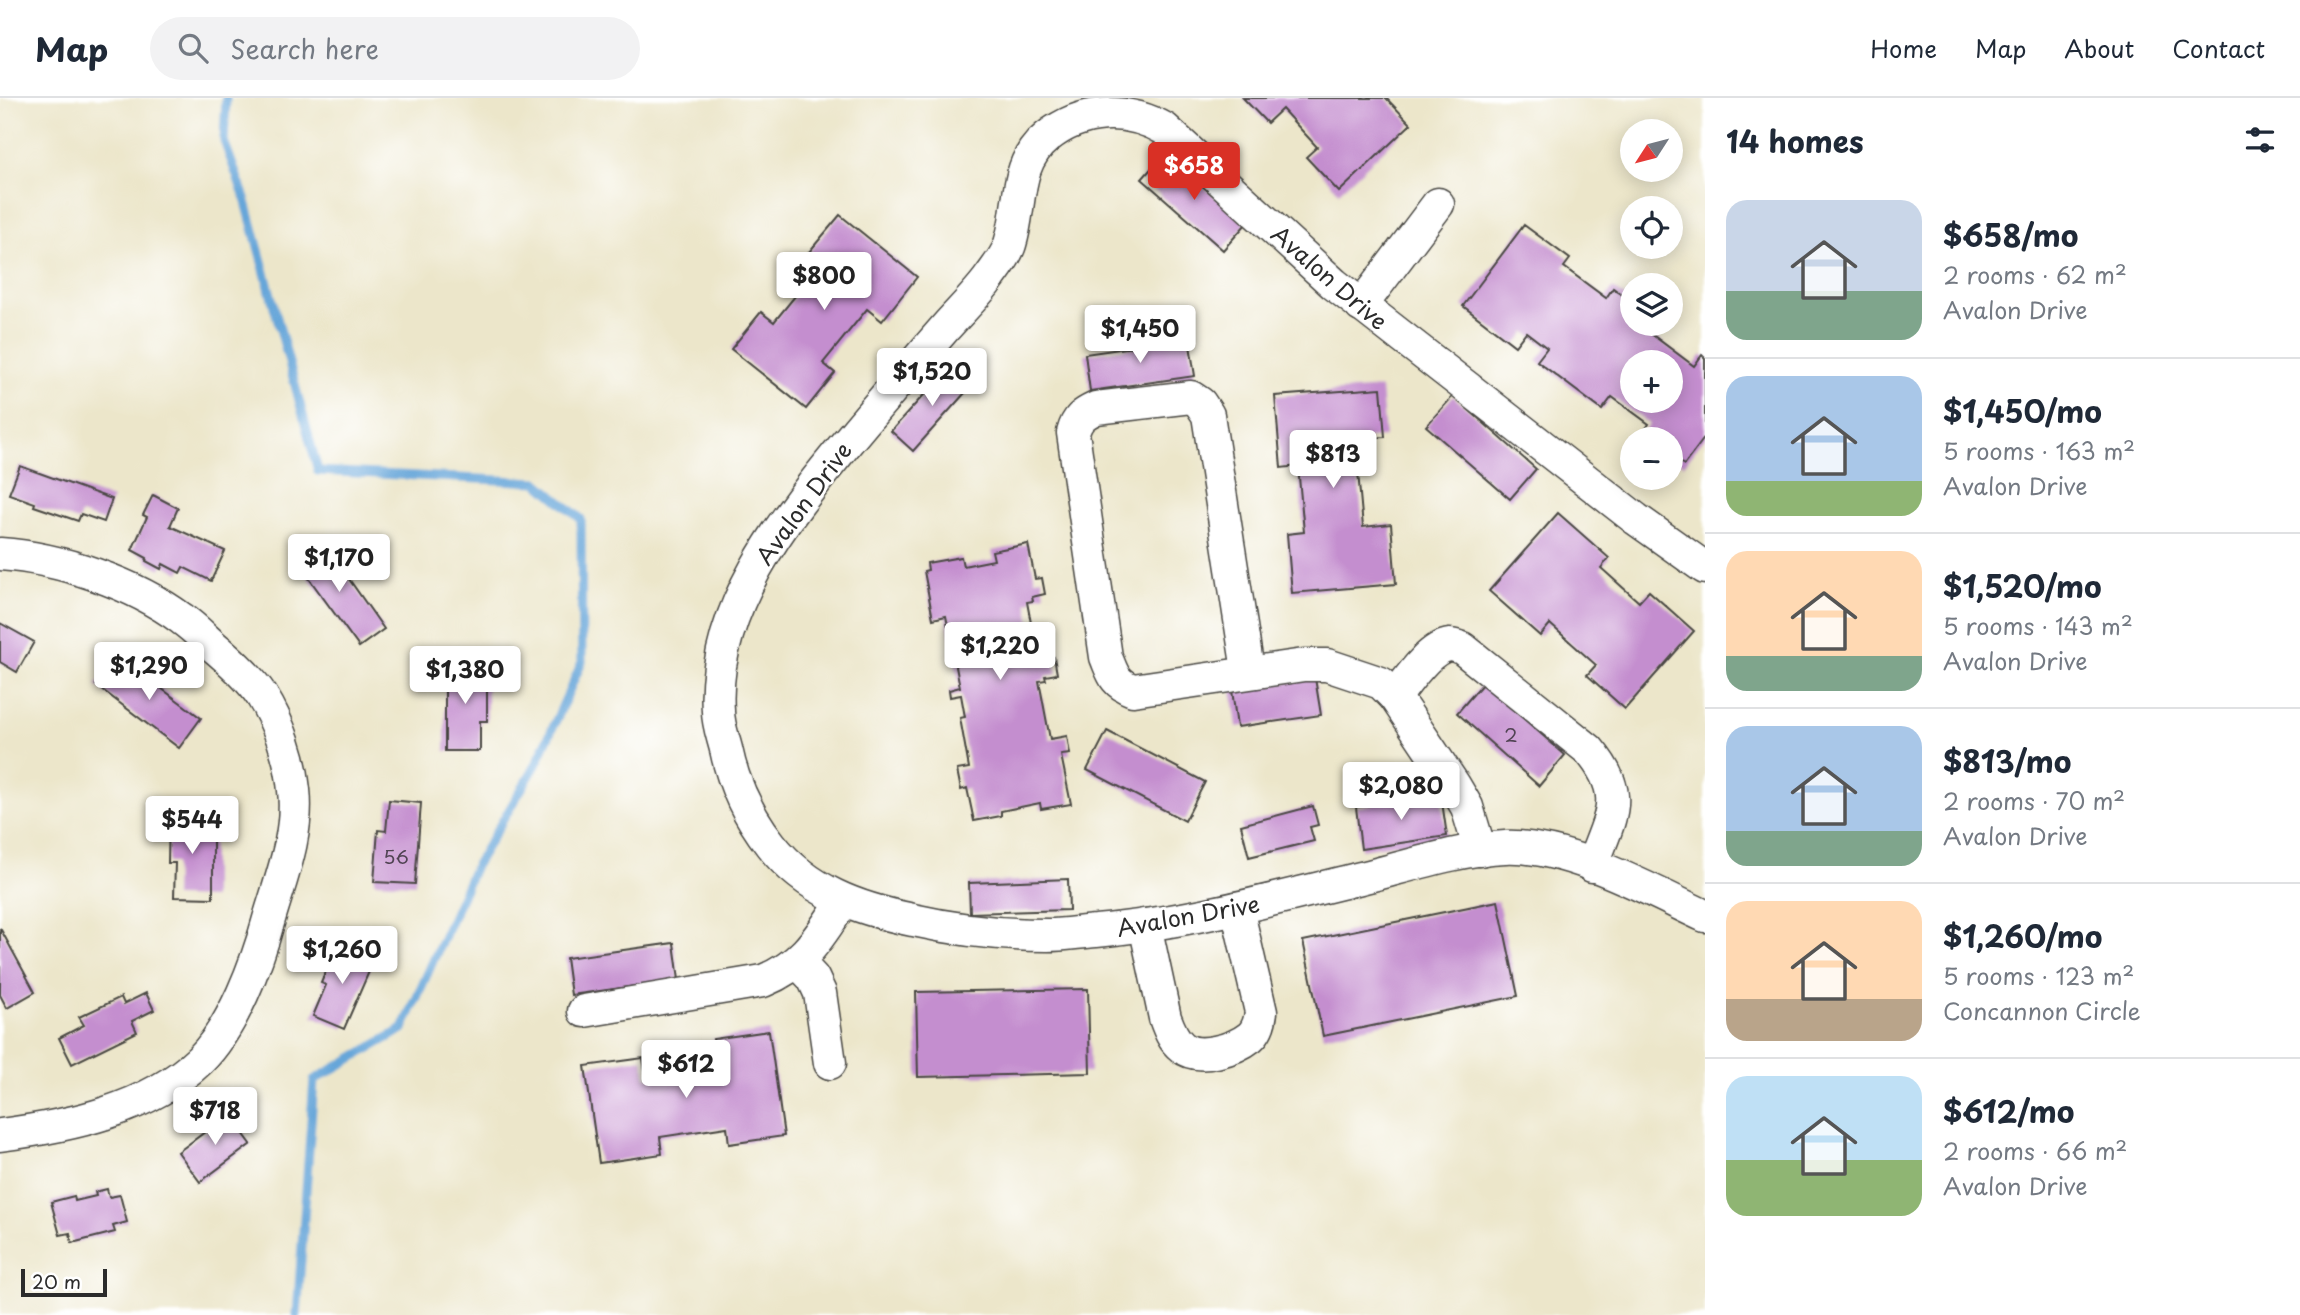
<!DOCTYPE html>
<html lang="en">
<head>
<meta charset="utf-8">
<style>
	body { margin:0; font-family:"Playpen Sans",sans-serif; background:#f2f2f3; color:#1f2937; height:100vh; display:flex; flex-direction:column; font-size:26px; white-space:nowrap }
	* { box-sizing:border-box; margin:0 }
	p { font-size:23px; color:#747a83 }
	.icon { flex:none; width:38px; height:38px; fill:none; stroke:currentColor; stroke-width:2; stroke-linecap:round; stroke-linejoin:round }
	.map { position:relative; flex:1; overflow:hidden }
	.sheet { display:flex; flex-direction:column; background:#fff; width:595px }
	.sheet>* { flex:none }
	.needle { width:46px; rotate:234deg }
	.buttons { position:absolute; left:1620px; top:21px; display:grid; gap:14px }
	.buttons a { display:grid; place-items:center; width:63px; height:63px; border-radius:50%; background:#fff; box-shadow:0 4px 18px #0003; font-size:35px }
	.scale { position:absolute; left:21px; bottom:18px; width:86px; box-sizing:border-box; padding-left:7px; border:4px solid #2b2b2b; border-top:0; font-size:19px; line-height:24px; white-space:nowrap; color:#2b2b2b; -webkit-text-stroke:5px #fff; paint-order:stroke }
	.price { position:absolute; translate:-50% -60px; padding:0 16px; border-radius:7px; background:#fff; color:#222; font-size:23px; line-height:46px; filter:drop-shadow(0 2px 4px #0008) }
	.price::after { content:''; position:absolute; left:50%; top:42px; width:21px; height:16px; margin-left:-10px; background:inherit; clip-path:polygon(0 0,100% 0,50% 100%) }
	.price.active { background:#d93025; color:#fff }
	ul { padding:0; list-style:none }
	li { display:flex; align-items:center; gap:21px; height:175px; padding:0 21px }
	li+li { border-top:2px solid #e0e1e3 }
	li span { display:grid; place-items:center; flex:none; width:196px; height:140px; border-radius:21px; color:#555 }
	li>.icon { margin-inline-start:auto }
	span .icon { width:84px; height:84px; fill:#fffc; stroke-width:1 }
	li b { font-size:30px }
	h2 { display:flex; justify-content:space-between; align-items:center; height:84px; padding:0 21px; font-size:30px }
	header { display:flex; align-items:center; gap:42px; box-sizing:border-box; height:98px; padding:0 35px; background:#fff; border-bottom:2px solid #e0e1e3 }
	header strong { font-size:33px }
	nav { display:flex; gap:38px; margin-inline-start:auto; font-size:24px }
	.search { width:490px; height:63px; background:#f2f2f3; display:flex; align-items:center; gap:18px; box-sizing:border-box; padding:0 24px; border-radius:38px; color:#747a83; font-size:26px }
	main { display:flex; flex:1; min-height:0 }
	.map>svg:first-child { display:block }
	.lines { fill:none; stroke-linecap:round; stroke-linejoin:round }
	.stream { stroke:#66a6d9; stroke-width:9 }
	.building { fill:#c48ecf; fill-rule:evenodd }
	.minor-casing { stroke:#484743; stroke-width:35 }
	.minor { stroke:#fff; stroke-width:32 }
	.labels { text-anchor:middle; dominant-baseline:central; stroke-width:5; stroke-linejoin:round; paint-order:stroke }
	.number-label { font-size:19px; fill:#514454 }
	.street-label { font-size:23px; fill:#2b2b2b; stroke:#fff }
</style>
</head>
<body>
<header>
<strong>Map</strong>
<div class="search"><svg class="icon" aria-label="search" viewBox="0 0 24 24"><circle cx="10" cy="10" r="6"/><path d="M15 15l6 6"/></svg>Search here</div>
<nav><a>Home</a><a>Map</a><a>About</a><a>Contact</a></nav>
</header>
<main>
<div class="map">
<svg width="1705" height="1217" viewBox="0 0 1705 1217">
	<rect width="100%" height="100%" fill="#fff"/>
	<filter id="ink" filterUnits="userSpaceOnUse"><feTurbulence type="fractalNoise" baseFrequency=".0143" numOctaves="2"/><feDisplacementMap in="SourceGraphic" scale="14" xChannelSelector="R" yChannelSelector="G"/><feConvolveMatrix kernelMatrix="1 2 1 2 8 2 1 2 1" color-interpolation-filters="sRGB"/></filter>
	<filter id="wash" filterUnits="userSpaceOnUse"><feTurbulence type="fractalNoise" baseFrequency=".00686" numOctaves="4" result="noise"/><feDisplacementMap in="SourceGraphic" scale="28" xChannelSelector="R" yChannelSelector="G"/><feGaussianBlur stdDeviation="1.57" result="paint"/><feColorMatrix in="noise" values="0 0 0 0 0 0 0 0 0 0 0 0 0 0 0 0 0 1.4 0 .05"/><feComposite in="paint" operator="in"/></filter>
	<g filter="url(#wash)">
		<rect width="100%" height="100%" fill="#ece6ca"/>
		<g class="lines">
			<!-- stream -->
			<polyline class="stream" points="226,0 224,43 245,100 318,373 537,384 581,421 582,564 536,667 474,770 403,931 314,982 297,1217"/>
		</g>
		<g id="blocks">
			<!-- building -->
			<g class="building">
				<polygon points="1243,0 1386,0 1411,26 1339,94 1306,59 1317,49 1282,11 1267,25"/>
				<polygon points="1165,55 1246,126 1223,152 1142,81"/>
				<polygon points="840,117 917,179 882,223 867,211 823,265 835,275 806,311 731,251 761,214 774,224 822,165 809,154"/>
				<path d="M 1524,127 L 1570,161 L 1564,169 L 1606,200 L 1613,190 L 1633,205 L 1633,226 L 1651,226 L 1646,232 L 1694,268 L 1702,257 L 1705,260 L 1705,339 L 1684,367 L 1671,358 L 1671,341 L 1649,341 L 1642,336 L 1649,326 L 1612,299 L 1602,312 L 1537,263 L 1547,250 L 1526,234 L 1515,248 L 1463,208 ZM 1633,264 L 1671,264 L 1671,303 L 1633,303 Z"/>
				<polygon points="1189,241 1195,278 1090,293 1085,256"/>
				<polygon points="952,266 973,286 913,353 891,333"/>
				<polygon points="1381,290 1385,339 1355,341 1363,429 1391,426 1396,486 1292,495 1287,436 1304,434 1298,368 1281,370 1275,298"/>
				<polygon points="1453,298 1536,371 1510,401 1426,328"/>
				<polygon points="20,368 112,401 104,424 81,416 78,423 34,408 35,405 9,396"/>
				<polygon points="153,397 178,410 170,428 225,453 211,483 183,469 180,475 163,466 161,471 146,463 147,460 132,452 147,419 143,417"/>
				<polygon points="1558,415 1609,460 1601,470 1639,504 1649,493 1694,533 1625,611 1587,577 1596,567 1550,526 1540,538 1489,493"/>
				<polygon points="312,443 325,462 332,457 384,531 359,549 292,457"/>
				<polygon points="1028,446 1035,481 1042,480 1045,496 1032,499 1033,503 1027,504 1038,562 1054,559 1057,576 1045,578 1046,582 1039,583 1050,641 1067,638 1070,656 1061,657 1071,706 1041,711 1040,705 1001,713 1001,718 974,723 967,690 961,692 957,672 969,670 960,620 965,619 961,597 950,599 949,592 960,589 946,518 933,521 924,473 928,472 927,465 961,459 963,468 994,462 992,453"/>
				<polygon points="0,525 34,544 17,574 0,564"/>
				<polygon points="118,558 201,620 179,650 96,587"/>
				<polygon points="445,567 487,567 487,623 480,623 480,653 445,653"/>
				<polygon points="1315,580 1321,617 1237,629 1232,592"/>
				<polygon points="1483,585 1565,657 1539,688 1457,615"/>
				<polygon points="1107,633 1205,684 1185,723 1087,672"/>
				<polygon points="1441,697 1447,738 1361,751 1356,709"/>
				<polygon points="389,702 421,705 415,786 374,784 378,732 386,733"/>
				<polygon points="1313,708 1318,727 1310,729 1314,743 1249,759 1241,727"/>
				<polygon points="169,719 213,720 213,800 174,799 175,765 168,765"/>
				<polygon points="1068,781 1069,812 970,815 969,785"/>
				<polygon points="1498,803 1518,898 1323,938 1303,843"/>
				<polygon points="0,830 35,894 7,910 0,897"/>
				<polygon points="674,845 679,882 571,897 566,860"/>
				<polygon points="337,847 374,862 344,931 313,918 326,887 321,885"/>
				<polygon points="1088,891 1090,975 918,979 916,894"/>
				<polygon points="146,895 154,912 132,923 137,934 72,966 59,940 84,927 79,919 121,899 124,906"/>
				<polygon points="769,933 784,1038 729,1046 727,1029 660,1039 662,1056 599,1065 585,968 643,960 646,979 717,969 713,941"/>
				<polygon points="226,1012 251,1046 200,1084 178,1054 217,1025 214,1021"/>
				<polygon points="107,1091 109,1099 120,1097 127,1124 113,1128 115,1134 72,1145 70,1135 60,1137 51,1104 74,1098 75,1103 96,1098 95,1094"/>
			</g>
		</g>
	</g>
	<g filter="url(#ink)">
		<use href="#blocks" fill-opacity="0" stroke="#484743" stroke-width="2"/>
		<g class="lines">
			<defs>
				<g id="minor">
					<polyline points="1361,208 1438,106"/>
					<path d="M 0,456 C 59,460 134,485 182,521 C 195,530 206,542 218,552 C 233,565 251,581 262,598 C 279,625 291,660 294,692 C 299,736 281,780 269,821 C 257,865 233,930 200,962 C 148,1012 69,1028 0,1037"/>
					<path d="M 1705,470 L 1636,421 L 1334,186 L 1165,31 C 1126,9 1082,11 1047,39 C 1013,66 1022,109 1010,146 C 1007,157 997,169 990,179 C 977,197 960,213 945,230 C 911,269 877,308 844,348 C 784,421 711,512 718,613 C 718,626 723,639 726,651 C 733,685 749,719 771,747 C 807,793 858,811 913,822 C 957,832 1003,837 1048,837 C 1064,837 1080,834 1096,833 C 1183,825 1268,803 1353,782 C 1400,771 1457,751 1505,749 C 1567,746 1649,792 1705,818"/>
					<path d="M 1254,574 L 1247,566 L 1208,317 L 1200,305 L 1191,299 L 1096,310 C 1083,316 1077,320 1073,335 L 1106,559 C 1113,576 1114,585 1133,592 L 1304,567 L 1327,567 L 1381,585 L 1395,599 L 1454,687 L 1467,709 L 1480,752"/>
					<path d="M 1395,599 C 1407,584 1429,549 1450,547 C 1454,547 1458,549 1462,550 L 1589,652 C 1628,698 1610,718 1592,768"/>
					<path d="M 1145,827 L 1165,920 C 1169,931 1173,942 1182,949 C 1198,963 1235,951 1250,939 C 1258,932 1260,923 1261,914 L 1237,810"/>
					<polyline points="798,864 813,880 820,895 830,965"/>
					<path d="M 584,913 L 763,883 C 805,866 819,839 843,803"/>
				</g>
			</defs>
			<!-- minor casing -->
			<use href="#minor" class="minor-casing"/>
			<!-- minor -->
			<use href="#minor" class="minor"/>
		</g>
	</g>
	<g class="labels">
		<!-- number labels -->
		<g class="number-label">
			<text x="1511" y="636">2</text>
			<text x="396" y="758">56</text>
		</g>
		<!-- street labels -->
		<g class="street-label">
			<text transform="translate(1330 179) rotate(41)">Avalon Drive</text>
			<text transform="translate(803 405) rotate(-54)">Avalon Drive</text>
			<text transform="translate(1188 817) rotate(-10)">Avalon Drive</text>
		</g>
	</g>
</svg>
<div class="buttons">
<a><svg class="needle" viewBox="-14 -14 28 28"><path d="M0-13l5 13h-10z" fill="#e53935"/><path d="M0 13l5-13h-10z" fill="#747a83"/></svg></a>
<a><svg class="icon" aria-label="locate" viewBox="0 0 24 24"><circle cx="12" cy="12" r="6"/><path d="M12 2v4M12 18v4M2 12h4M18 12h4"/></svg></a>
<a><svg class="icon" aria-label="layers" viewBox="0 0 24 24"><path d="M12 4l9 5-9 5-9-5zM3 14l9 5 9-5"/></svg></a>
<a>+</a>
<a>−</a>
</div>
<div class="scale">20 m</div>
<b class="price active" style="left:1194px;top:104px">$658</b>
<b class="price" style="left:824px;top:214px">$800</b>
<b class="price" style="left:1140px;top:267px">$1,450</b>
<b class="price" style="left:932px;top:310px">$1,520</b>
<b class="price" style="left:1333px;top:392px">$813</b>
<b class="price" style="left:339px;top:496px">$1,170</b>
<b class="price" style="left:1000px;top:584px">$1,220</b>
<b class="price" style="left:149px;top:604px">$1,290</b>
<b class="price" style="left:465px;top:608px">$1,380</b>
<b class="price" style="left:1401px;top:724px">$2,080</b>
<b class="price" style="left:192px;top:758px">$544</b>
<b class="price" style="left:342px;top:888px">$1,260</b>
<b class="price" style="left:686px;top:1002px">$612</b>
<b class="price" style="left:215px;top:1049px">$718</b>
</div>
<section class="sheet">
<h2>14 homes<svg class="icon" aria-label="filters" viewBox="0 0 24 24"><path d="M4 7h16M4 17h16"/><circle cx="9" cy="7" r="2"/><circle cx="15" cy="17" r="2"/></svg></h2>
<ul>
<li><span style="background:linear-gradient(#c9d6e8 65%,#7fa58c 0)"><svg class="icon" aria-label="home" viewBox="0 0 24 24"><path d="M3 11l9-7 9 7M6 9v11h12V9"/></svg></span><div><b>$658/mo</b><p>2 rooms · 62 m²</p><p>Avalon Drive</p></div></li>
<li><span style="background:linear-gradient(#a9c7e8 75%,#8fb573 0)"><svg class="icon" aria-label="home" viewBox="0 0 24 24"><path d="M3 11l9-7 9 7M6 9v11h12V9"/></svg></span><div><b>$1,450/mo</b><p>5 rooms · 163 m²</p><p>Avalon Drive</p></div></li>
<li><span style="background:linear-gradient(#ffd9b3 75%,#7fa58c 0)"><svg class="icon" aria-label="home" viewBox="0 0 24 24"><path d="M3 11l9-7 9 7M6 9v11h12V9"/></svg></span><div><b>$1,520/mo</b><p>5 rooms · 143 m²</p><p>Avalon Drive</p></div></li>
<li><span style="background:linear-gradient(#a9c7e8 75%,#7fa58c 0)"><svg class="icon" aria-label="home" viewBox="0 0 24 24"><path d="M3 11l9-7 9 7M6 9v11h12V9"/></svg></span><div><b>$813/mo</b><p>2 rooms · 70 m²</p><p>Avalon Drive</p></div></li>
<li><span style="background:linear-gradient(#ffd9b3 70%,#b9a48a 0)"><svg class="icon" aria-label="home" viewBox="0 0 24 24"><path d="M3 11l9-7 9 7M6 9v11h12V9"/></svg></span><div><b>$1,260/mo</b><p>5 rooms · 123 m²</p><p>Concannon Circle</p></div></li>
<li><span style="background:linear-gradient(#bfe0f5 60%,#8fb573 0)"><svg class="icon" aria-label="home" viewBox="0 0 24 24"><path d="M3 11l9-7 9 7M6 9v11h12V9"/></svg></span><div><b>$612/mo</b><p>2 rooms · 66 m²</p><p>Avalon Drive</p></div></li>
</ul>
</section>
</main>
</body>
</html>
